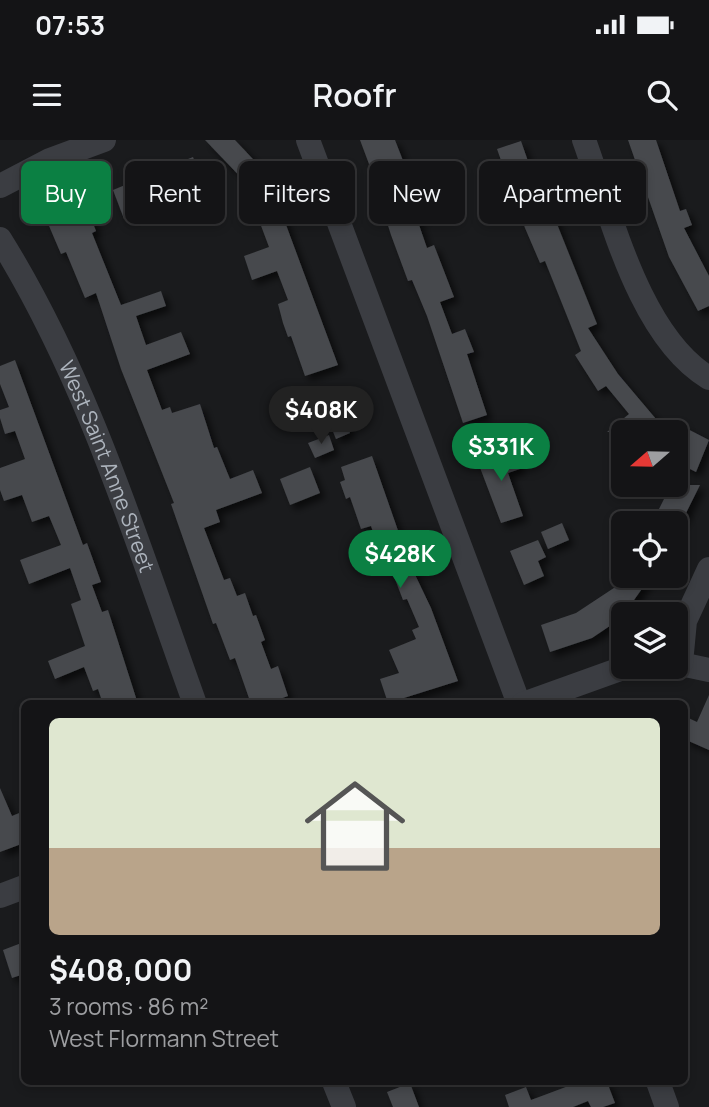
<!DOCTYPE html>
<html lang="en">
<head>
<meta charset="utf-8">
<style>
	body { margin:0; font-family:Manrope,sans-serif; background:#212123; color:#f1f3f6; height:100vh; display:flex; flex-direction:column; font-size:26px; white-space:nowrap }
	* { box-sizing:border-box; margin:0 }
	p { font-size:23px; color:#9d9ea1 }
	.icon { flex:none; width:38px; height:38px; fill:none; stroke:currentColor; stroke-width:2; stroke-linecap:round; stroke-linejoin:round }
	.map { position:relative; flex:1; overflow:hidden }
	.panel { position:absolute; left:21px; top:560px; width:667px; height:385px; display:flex; flex-direction:column; background:#141416; border-radius:10px; box-shadow:0 4px 10px #0003,0 0 0 2px #333335 }
	.panel>* { flex:none }
	.guide { position:absolute; left:21px; top:21px; width:668px; height:63px; display:flex; gap:14px }
	.needle { width:46px; rotate:250deg }
	.tools { position:absolute; left:611px; top:280px; display:grid; gap:14px }
	.tools a { display:grid; place-items:center; width:77px; height:77px; border-radius:10px; background:#141416; box-shadow:0 4px 10px #0003,0 0 0 2px #333335; font-size:35px }
	.price { position:absolute; translate:-50% -60px; padding:0 16px; border-radius:24px; background:#0b8043; color:#fff; font-size:23px; line-height:46px; filter:drop-shadow(0 2px 4px #0008) }
	.price::after { content:''; position:absolute; left:50%; top:42px; width:21px; height:16px; margin-left:-10px; background:inherit; clip-path:polygon(0 0,100% 0,50% 100%) }
	.price.on { background:#222; color:#fff }
	ul { padding:0; list-style:none }
	li { display:grid; align-content:center; gap:14px; height:371px; padding:0 28px }
	li+li { border-top:2px solid #333335 }
	li span { display:grid; place-items:center; height:217px; border-radius:10px; color:#555 }
	li>.icon { margin-inline-start:auto }
	span .icon { width:126px; height:126px; fill:#fffc; stroke-width:1 }
	li b { font-size:30px }
	.pill { padding:0 24px; border-radius:10px; background:#141416; box-shadow:0 4px 10px #0003,0 0 0 2px #333335; font-size:24px; line-height:63px }
	.pill.on { background:#0b8043; color:#fff }
	.status { display:flex; justify-content:space-between; align-items:center; height:49px; padding:0 35px; background:#141416; direction:ltr }
	.status svg { height:19px; fill:currentColor }
	header { display:flex; justify-content:space-between; align-items:center; height:91px; padding:0 28px; background:#141416; font-size:32px; font-weight:600 }
	.map>svg:first-child { display:block }
	.building { fill:#47494d; filter:url(#shadow) }
	.lines { fill:none; stroke-linecap:round; stroke-linejoin:round }
	.minor { stroke:#3b3d42; stroke-width:24 }
	.labels { text-anchor:middle; dominant-baseline:central; stroke-width:7; stroke-linejoin:round; paint-order:stroke }
	.street-label { font-size:21px; fill:#adb4bd; stroke:#151618 }
</style>
</head>
<body>
<div class="status"><b>07:53</b><svg viewBox="0 0 49 12"><path d="M0 12V9h3v3zM5 12V6h3v6zM10 12V3h3v9zM15 12V0h3v12zM26 1h20v11H26zM47 4h2v5h-2z"/></svg></div>
<header><svg class="icon" aria-label="menu" viewBox="0 0 24 24"><path d="M4 6h16M4 12h16M4 18h16"/></svg>Roofr<svg class="icon" aria-label="search" viewBox="0 0 24 24"><circle cx="10" cy="10" r="6"/><path d="M15 15l6 6"/></svg></header>
<div class="map">
<svg width="709" height="967" viewBox="0 0 709 967">
	<defs>
		<filter id="shadow"><feDropShadow dx="5" dy="5" stdDeviation="3.5" flood-color="#0009"/></filter>
	</defs>
	<rect width="100%" height="100%" fill="#1a1b1d"/>
	<!-- building -->
	<g class="building">
		<polygon points="205,0 235,0 265,32 250,47"/>
		<polygon points="360,0 395,0 407,31 429,22 435,38 417,45 428,75 417,79 427,108 434,105 454,157 440,162 452,194 465,189 474,212 467,214 487,275 463,283 427,176 412,140 408,141 391,95 379,57 381,56"/>
		<polygon points="628,0 656,0 680,71 686,69 692,85 684,88 709,136 709,166 698,171 669,117"/>
		<polygon points="521,1 538,50 543,49 597,184 588,188 618,234 667,292 607,292 629,274 606,246 598,251 575,215 581,211 545,121 540,123 525,88 497,9"/>
		<polygon points="193,17 205,48 124,79 113,50"/>
		<polygon points="83,58 96,91 92,93 121,165 161,151 166,166 136,176 146,205 181,192 190,214 147,230 162,270 170,267 172,273 200,264 214,308 217,307 230,339 253,330 262,353 216,370 220,382 204,388 224,440 230,438 237,456 245,453 253,476 256,475 265,500 261,502 271,529 278,526 288,556 266,564 251,564 235,518 230,520 216,483 213,484 171,364 174,363 121,229 96,153 85,158 66,112 61,114 55,100 44,74"/>
		<polygon points="282,74 338,225 305,236 291,196 288,197 283,183 278,164 288,160 277,131 252,140 244,116 269,107 260,83"/>
		<polygon points="15,220 83,405 87,403 101,442 92,445 102,472 108,470 138,564 103,564 98,549 93,551 84,527 55,539 48,521 85,506 71,464 81,460 70,428 29,444 20,420 61,405 49,376 32,382 22,355 4,361 0,350 0,328 25,319 15,291 5,294 0,278 0,270 9,267 0,244 0,226"/>
		<polygon points="346,255 355,279 346,283 350,293 336,299 322,265"/>
		<polygon points="676,283 709,300 696,332 676,322"/>
		<polygon points="329,295 334,310 315,318 308,303"/>
		<polygon points="497,310 499,316 514,311 520,329 508,333 523,376 501,383 476,317"/>
		<polygon points="372,316 409,422 431,468 458,541 388,563 380,539 399,533 389,510 416,499 412,490 419,487 407,459 403,460 385,413 381,415 371,386 361,389 350,357 346,359 340,342 345,340 341,327"/>
		<polygon points="310,327 320,353 290,365 280,339"/>
		<polygon points="671,345 700,345 681,383 652,383"/>
		<polygon points="562,383 569,400 548,409 541,392"/>
		<polygon points="538,400 546,417 538,421 544,436 524,445 510,411"/>
		<polygon points="632,436 651,436 634,460 638,467 592,498 550,512 541,485 576,473"/>
		<polygon points="709,555 709,610 684,599 684,576 697,582"/>
		<polygon points="0,648 12,676 24,671 24,703 0,712"/>
		<polygon points="24,802 24,834 12,838 3,810"/>
		<polygon points="579,942 607,942 615,963 603,967 591,967 588,961 573,967 509,967 505,955 526,947 531,960"/>
		<polygon points="410,943 419,967 393,967 387,952"/>
	</g>
	<g class="lines">
		<!-- minor -->
		<g class="minor">
			<polyline points="308,0 519,564"/>
			<path d="M 584,0 C 611,74 639,196 709,238"/>
			<polyline points="0,46 50,20 104,0"/>
			<path id="s1" d="M 0,99 C 89,242 138,406 195,564"/>
			<polyline points="676,523 709,530"/>
			<polyline points="681,523 685,481 709,429"/>
			<polyline points="523,564 626,527"/>
			<polyline points="0,756 24,747"/>
			<polyline points="334,942 344,967"/>
			<polyline points="658,942 667,967"/>
		</g>
	</g>
	<g class="labels">
		<!-- street labels -->
		<g class="street-label">
			<text stroke="none"><textPath href="#s1" startOffset="252">West Saint Anne Street</textPath></text>
		</g>
	</g>
</svg>
<div class="tools">
<a><svg class="needle" viewBox="-14 -14 28 28"><path d="M0-13l5 13h-10z" fill="#e53935"/><path d="M0 13l5-13h-10z" fill="#9d9ea1"/></svg></a>
<a><svg class="icon" aria-label="locate" viewBox="0 0 24 24"><circle cx="12" cy="12" r="6"/><path d="M12 2v4M12 18v4M2 12h4M18 12h4"/></svg></a>
<a><svg class="icon" aria-label="layers" viewBox="0 0 24 24"><path d="M12 4l9 5-9 5-9-5zM3 14l9 5 9-5"/></svg></a>
</div>
<b class="price on" style="left:321px;top:306px">$408K</b>
<b class="price" style="left:501px;top:343px">$331K</b>
<b class="price" style="left:400px;top:450px">$428K</b>
<div class="guide">
<a class="pill on">Buy</a>
<a class="pill">Rent</a>
<a class="pill">Filters</a>
<a class="pill">New</a>
<a class="pill">Apartment</a>
</div>
<section class="panel">
<ul>
<li><span style="background:linear-gradient(#dfe7d0 60%,#b9a48a 0)"><svg class="icon" aria-label="home" viewBox="0 0 24 24"><path d="M3 11l9-7 9 7M6 9v11h12V9"/></svg></span><div><b>$408,000</b><p>3 rooms · 86 m²</p><p>West Flormann Street</p></div></li>
</ul>
</section>
</div>
</body>
</html>
